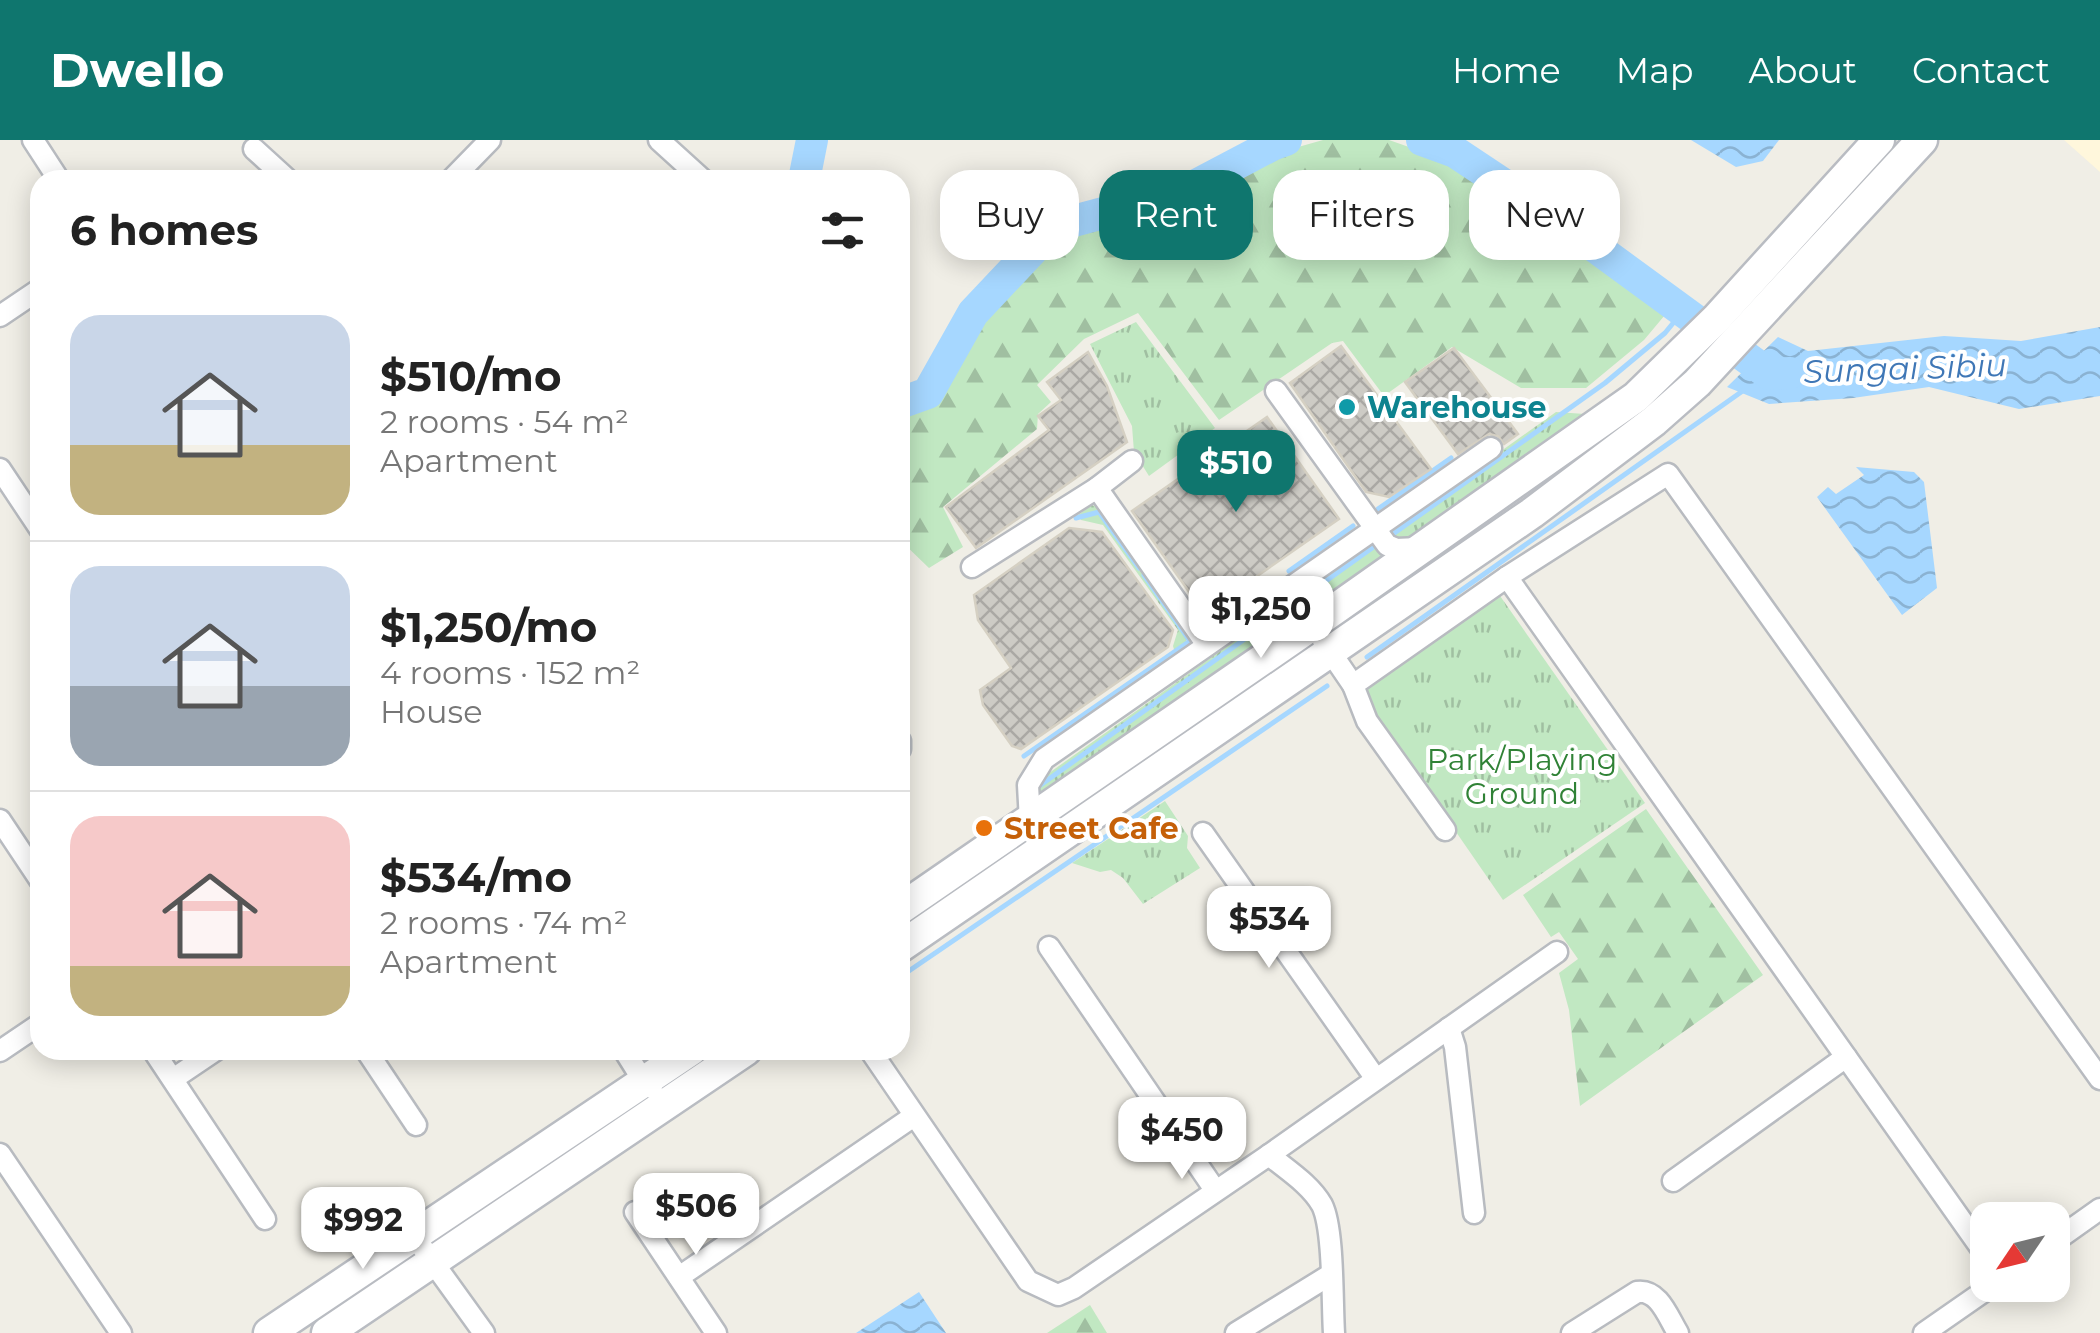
<!DOCTYPE html>
<html lang="en">
<head>
<meta charset="utf-8">
<style>
	body { margin:0; font-family:Montserrat,sans-serif; background:#f2f2f2; color:#222; height:100vh; display:flex; flex-direction:column; font-size:38px; white-space:nowrap }
	* { box-sizing:border-box; margin:0 }
	p { font-size:32px; color:#767676 }
	.icon { flex:none; width:55px; height:55px; fill:none; stroke:currentColor; stroke-width:2; stroke-linecap:round; stroke-linejoin:round }
	.map { position:relative; flex:1; overflow:hidden }
	.drawer { position:absolute; left:30px; top:30px; width:880px; height:890px; display:flex; flex-direction:column; background:#fff; border-radius:30px; box-shadow:0 5px 25px #0003 }
	.drawer>* { flex:none }
	.top-card { position:absolute; left:940px; top:30px; width:950px; height:90px; display:flex; gap:20px }
	.needle { width:65px; rotate:235deg }
	.tools { position:absolute; left:1970px; top:1062px; display:grid; gap:20px }
	.tools a { display:grid; place-items:center; width:100px; height:100px; border-radius:20px; background:#fff; box-shadow:0 5px 25px #0003; font-size:50px }
	.price { position:absolute; translate:-50% -85px; padding:0 22px; border-radius:20px; background:#fff; color:#222; font-size:32px; line-height:65px; filter:drop-shadow(0 2px 5px #0008) }
	.price::after { content:''; position:absolute; left:50%; top:60px; width:30px; height:22px; margin-left:-15px; background:inherit; clip-path:polygon(0 0,100% 0,50% 100%) }
	.price.active { background:#0f766e; color:#fff }
	ul { padding:0; list-style:none }
	li { display:flex; align-items:center; gap:30px; height:250px; padding:0 40px }
	li+li { border-top:2px solid #e0e0e0 }
	li span { display:grid; place-items:center; flex:none; width:280px; height:200px; border-radius:30px; color:#555 }
	li>.icon { margin-inline-start:auto }
	span .icon { width:120px; height:120px; fill:#fffc; stroke-width:1 }
	li b { font-size:42px }
	h2 { display:flex; justify-content:space-between; align-items:center; height:120px; padding:0 40px; font-size:42px }
	.tag { padding:0 35px; border-radius:30px; background:#fff; box-shadow:0 5px 25px #0003; font-size:35px; line-height:90px }
	.tag.active { background:#0f766e; color:#fff }
	header { display:flex; align-items:center; gap:60px; box-sizing:border-box; height:140px; padding:0 50px; background:#0f766e; color:#fff }
	header strong { font-size:48px }
	nav { display:flex; gap:55px; margin-inline-start:auto; font-size:35px }
	.map>svg:first-child { display:block }
	.commercial { fill:#fff7dc }
	.grass { fill:url(#grass-tufts) }
	.forest { fill:url(#forest-firs) }
	.water { fill:url(#water-waves) }
	.lines { fill:none; stroke-linecap:round; stroke-linejoin:round }
	.stream { stroke:#a6d7ff; stroke-width:5 }
	.river { stroke:#a6d7ff; stroke-width:32 }
	.building { fill:url(#building-cross-hatch); stroke:#d5d0c3; stroke-width:2.5 }
	.street-casing { stroke:#b8bbc0; stroke-width:25 }
	.secondary-casing { stroke:#b9bcc2; stroke-width:35 }
	.street { stroke:#fff; stroke-width:20 }
	.secondary { stroke:#fff; stroke-width:30 }
	.culture-dot { fill:#0f9aa8; stroke:#fff; stroke-width:4 }
	.food-dot { fill:#e8710a; stroke:#fff; stroke-width:4 }
	.labels { text-anchor:middle; dominant-baseline:central; stroke-width:8; stroke-linejoin:round; paint-order:stroke }
	.culture-label { font-size:30px; font-weight:bold; fill:#0d838f; stroke:#fff; text-anchor:start }
	.park-label { font-size:30px; fill:#308236; stroke:#fff }
	.food-label { font-size:30px; font-weight:bold; fill:#c56008; stroke:#fff; text-anchor:start }
	.water-label { font-size:32px; font-style:italic; fill:#3f77b6; stroke:#fff }
</style>
</head>
<body>
<header>
<strong>Dwello</strong>
<nav><a>Home</a><a>Map</a><a>About</a><a>Contact</a></nav>
</header>
<div class="map">
<svg width="2100" height="1193" viewBox="0 0 2100 1193">
	<defs>
		<pattern id="grass-tufts" width="24" height="20" patternUnits="userSpaceOnUse" patternTransform="scale(2.5)"><rect width="24" height="20" fill="#c1e8c2"/><path d="M3 7l-1-3M5 7V3M7 7l1-3M15 17l-1-3M17 17v-4M19 17l1-3" fill="none" stroke="#a0bfa1"/></pattern>
		<pattern id="forest-firs" width="22" height="20" patternUnits="userSpaceOnUse" patternTransform="scale(2.5)"><rect width="22" height="20" fill="#c1e8c2"/><path d="M5 1l3.5 6h-7zM16 11l3.5 6h-7z" fill="#a0bfa1"/></pattern>
		<pattern id="water-waves" width="16" height="10" patternUnits="userSpaceOnUse" patternTransform="scale(2.5)"><rect width="16" height="10" fill="#a6d7ff"/><path d="M0 5q4-4 8 0t8 0" fill="none" stroke="#8ab2d2"/></pattern>
		<pattern id="building-cross-hatch" width="8" height="8" patternUnits="userSpaceOnUse" patternTransform="scale(2.5)"><rect width="8" height="8" fill="#cdcbc5"/><path d="M0 0l8 8M0 8l8-8" fill="none" stroke="#aaa8a4"/></pattern>
	</defs>
	<rect width="100%" height="100%" fill="#f0eee6"/>
	<!-- commercial -->
	<polygon class="commercial" points="2064,0 2100,0 2100,32"/>
	<!-- grass -->
	<g class="grass">
		<polygon points="1136,182 1215,288 1149,336 1134,312 1132,286 1090,204"/>
		<polygon points="1556,272 1585,274 1036,667 1028,648"/>
		<polygon points="1092,365 1099,368 1186,493 1186,505 1175,513 1173,506 1178,490 1103,385 1081,380 1078,375"/>
		<polygon points="1498,453 1645,663 1503,760 1358,550"/>
		<polygon points="1165,661 1188,696 1187,708 1200,728 1143,764 1123,738 1111,730 1100,732 1072,723"/>
	</g>
	<!-- forest -->
	<g class="forest">
		<polygon points="1323,0 1389,0 1446,20 1670,169 1644,200 1586,248 1521,248 1452,207 1384,256 1343,201 1332,203 1219,280 1138,173 1084,199 1037,245 1051,262 1038,274 1037,289 943,367 963,407 929,428 900,400 900,270 934,256 977,182 1056,94 1182,62 1270,15"/>
		<polygon points="1646,669 1763,835 1580,966 1569,870 1559,833 1578,819 1559,792 1551,797 1523,755"/>
		<polygon points="1090,1165 1107,1193 1047,1193"/>
	</g>
	<!-- water -->
	<g class="water">
		<polygon points="1691,0 1779,0 1763,21 1736,27"/>
		<polygon points="2100,187 2100,256 2019,269 1929,247 1853,258 1769,264 1727,247 1778,197 1808,211 1944,196 2021,201"/>
		<polygon points="1856,327 1914,332 1924,342 1937,448 1902,475 1817,357 1828,347 1836,354 1864,335"/>
		<polygon points="919,1152 946,1193 856,1193"/>
	</g>
	<g class="lines">
		<!-- stream -->
		<g class="stream">
			<polyline points="1378,369 1451,318"/>
			<polyline points="1076,378 1099,372 1139,428"/>
			<polyline points="1393,394 1605,243 1665,193 1683,171"/>
			<polyline points="1289,431 1353,386"/>
			<polyline points="1215,483 1270,444"/>
			<polyline points="1367,517 1744,250"/>
			<polyline points="1024,616 1190,501 1144,435"/>
			<polyline points="1035,649 1372,408"/>
			<polyline points="900,837 1327,546"/>
		</g>
		<!-- river -->
		<g class="river">
			<polyline points="1422,0 1455,12 1568,87 1769,234 1790,233"/>
			<polyline points="804,40 812,0"/>
			<polyline points="900,263 928,253 973,173 1055,86 1185,51 1272,5 1286,0"/>
		</g>
	</g>
	<!-- building -->
	<g class="building">
		<polygon points="1341,206 1431,329 1389,357 1366,352 1290,243"/>
		<polygon points="1454,208 1518,294 1504,304 1498,296 1489,294 1458,314 1405,242"/>
		<polygon points="1088,212 1107,246 1127,302 976,408 946,367 1049,290 1038,276 1061,260 1047,242"/>
		<polygon points="1267,277 1339,379 1204,473 1132,371"/>
		<polygon points="1069,388 1102,392 1173,490 1168,507 1021,609 1012,606 983,565 980,550 1011,528 978,480 974,455"/>
	</g>
	<g class="lines">
		<defs>
			<g id="street">
				<polyline points="33,0 59,40"/>
				<polyline points="659,0 703,40"/>
				<polyline points="254,9 288,40"/>
				<polyline points="451,40 490,0"/>
				<polyline points="0,176 40,149"/>
				<polyline points="1276,251 1387,405 1396,409 1419,408"/>
				<polyline points="0,329 40,389"/>
				<polyline points="1097,348 1207,505"/>
				<polyline points="972,427 1097,348 1132,321"/>
				<polyline points="1507,437 1988,1118"/>
				<polyline points="1323,501 1353,545"/>
				<polyline points="900,601 900,609"/>
				<polyline points="0,680 40,740"/>
				<polyline points="1030,681 1028,645 1044,619 1491,308"/>
				<polyline points="1445,690 1367,581 1353,545 1507,437 1668,334 2100,939"/>
				<polyline points="1203,693 1376,939"/>
				<polyline points="1049,807 1215,1050"/>
				<polyline points="1449,888 1455,907 1474,1073"/>
				<polyline points="153,910 265,1079"/>
				<polyline points="366,910 416,985"/>
				<polyline points="624,910 644,942 652,948"/>
				<polyline points="870,910 1028,1141 1058,1155 1074,1148 1269,1015 1557,812"/>
				<polyline points="0,911 40,884"/>
				<polyline points="173,939 216,910"/>
				<polyline points="0,1014 121,1193"/>
				<path d="M 1269,1015 C 1287,1030 1310,1044 1322,1065 C 1334,1089 1332,1163 1334,1193"/>
				<polyline points="1673,1041 1846,917"/>
				<polyline points="635,1072 716,1193"/>
				<polyline points="414,1096 484,1193"/>
				<polyline points="2052,1103 2100,1069"/>
				<polyline points="679,1137 914,976"/>
				<polyline points="1236,1193 1330,1135"/>
				<path d="M 1572,1193 L 1637,1152 C 1659,1149 1668,1177 1678,1193"/>
				<polyline points="1924,1193 1993,1145"/>
			</g>
			<g id="secondary">
				<polyline points="900,769 1311,486 1636,257 1716,179 1879,0"/>
				<polyline points="900,807 1532,373 1654,281 1697,243 1922,0"/>
				<polyline points="269,1193 691,910"/>
				<polyline points="327,1193 746,910"/>
			</g>
		</defs>
		<!-- street casing -->
		<use href="#street" class="street-casing"/>
		<!-- secondary casing -->
		<use href="#secondary" class="secondary-casing"/>
		<!-- street -->
		<use href="#street" class="street"/>
		<!-- secondary -->
		<use href="#secondary" class="secondary"/>
	</g>
	<!-- markers -->
	<circle class="culture-dot" cx="1347" cy="267" r="10"/>
	<circle class="food-dot" cx="984" cy="688" r="10"/>
	<g class="labels">
		<!-- culture labels -->
		<g class="culture-label">
			<text x="1367" y="267">Warehouse</text>
		</g>
		<!-- park labels -->
		<g class="park-label">
			<text x="1522" y="619">Park/Playing<tspan x="1522" dy="34">Ground</tspan></text>
		</g>
		<!-- food labels -->
		<g class="food-label">
			<text x="1004" y="688">Street Cafe</text>
		</g>
		<!-- water labels -->
		<g class="water-label">
			<text transform="translate(1905 228) rotate(-2)">Sungai Sibiu</text>
		</g>
	</g>
</svg>
<div class="tools">
<a><svg class="needle" viewBox="-14 -14 28 28"><path d="M0-13l5 13h-10z" fill="#e53935"/><path d="M0 13l5-13h-10z" fill="#767676"/></svg></a>
</div>
<b class="price active" style="left:1236px;top:375px">$510</b>
<b class="price" style="left:1261px;top:521px">$1,250</b>
<b class="price" style="left:1269px;top:831px">$534</b>
<b class="price" style="left:1182px;top:1042px">$450</b>
<b class="price" style="left:696px;top:1118px">$506</b>
<b class="price" style="left:363px;top:1132px">$992</b>
<div class="top-card">
<a class="tag">Buy</a>
<a class="tag active">Rent</a>
<a class="tag">Filters</a>
<a class="tag">New</a>
</div>
<section class="drawer">
<h2>6 homes<svg class="icon" aria-label="filters" viewBox="0 0 24 24"><path d="M4 7h16M4 17h16"/><circle cx="9" cy="7" r="2"/><circle cx="15" cy="17" r="2"/></svg></h2>
<ul>
<li><span style="background:linear-gradient(#c9d6e8 65%,#c2b280 0)"><svg class="icon" aria-label="home" viewBox="0 0 24 24"><path d="M3 11l9-7 9 7M6 9v11h12V9"/></svg></span><div><b>$510/mo</b><p>2 rooms · 54 m²</p><p>Apartment</p></div></li>
<li><span style="background:linear-gradient(#c9d6e8 60%,#9aa5b1 0)"><svg class="icon" aria-label="home" viewBox="0 0 24 24"><path d="M3 11l9-7 9 7M6 9v11h12V9"/></svg></span><div><b>$1,250/mo</b><p>4 rooms · 152 m²</p><p>House</p></div></li>
<li><span style="background:linear-gradient(#f6c9c9 75%,#c2b280 0)"><svg class="icon" aria-label="home" viewBox="0 0 24 24"><path d="M3 11l9-7 9 7M6 9v11h12V9"/></svg></span><div><b>$534/mo</b><p>2 rooms · 74 m²</p><p>Apartment</p></div></li>
</ul>
</section>
</div>
</body>
</html>
